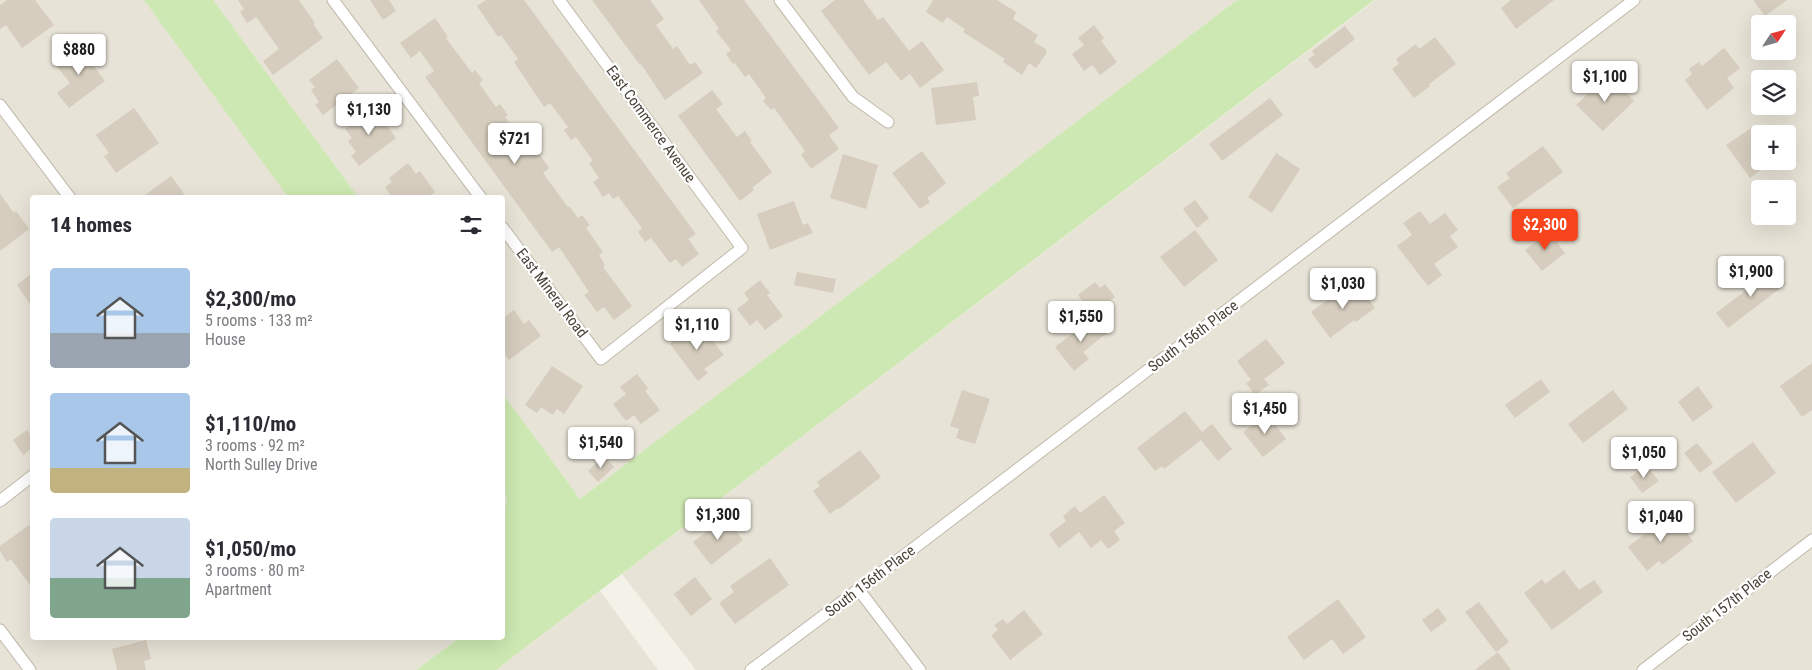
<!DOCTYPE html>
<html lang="en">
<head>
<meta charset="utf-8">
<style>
	body { margin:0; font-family:"Roboto Condensed",sans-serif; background:#f2f2f3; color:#2b2b33; height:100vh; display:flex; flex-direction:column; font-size:19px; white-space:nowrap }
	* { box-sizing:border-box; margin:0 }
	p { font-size:16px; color:#7c7c81 }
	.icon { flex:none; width:28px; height:28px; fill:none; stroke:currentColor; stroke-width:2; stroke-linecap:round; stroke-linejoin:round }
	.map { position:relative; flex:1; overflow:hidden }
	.drawer { position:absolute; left:30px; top:195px; width:475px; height:445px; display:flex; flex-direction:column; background:#fff; border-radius:5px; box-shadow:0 5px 20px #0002 }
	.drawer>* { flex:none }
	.needle { width:32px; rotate:54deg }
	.buttons { position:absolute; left:1751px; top:15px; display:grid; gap:10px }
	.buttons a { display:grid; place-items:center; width:45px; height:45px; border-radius:5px; background:#fff; box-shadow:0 5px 20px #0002; font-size:25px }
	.price { position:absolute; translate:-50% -42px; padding:0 11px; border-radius:5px; background:#fff; color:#222; font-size:16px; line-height:32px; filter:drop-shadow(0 1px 2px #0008) }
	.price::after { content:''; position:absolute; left:50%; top:30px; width:15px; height:11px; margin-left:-8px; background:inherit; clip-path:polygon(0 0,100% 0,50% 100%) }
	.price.selected { background:#f8441c; color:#fff }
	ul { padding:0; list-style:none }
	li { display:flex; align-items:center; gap:15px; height:125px; padding:0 20px }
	li span { display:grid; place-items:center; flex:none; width:140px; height:100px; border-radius:5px; color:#555 }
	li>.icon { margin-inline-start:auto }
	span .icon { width:60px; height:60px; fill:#fffc; stroke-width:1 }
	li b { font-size:21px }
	h2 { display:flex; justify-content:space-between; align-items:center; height:60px; padding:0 20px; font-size:21px }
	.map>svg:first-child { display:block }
	.residential { fill:#e8e3d7; fill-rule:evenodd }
	.green { fill:#cde8b2 }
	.building { fill:#d6cdbe }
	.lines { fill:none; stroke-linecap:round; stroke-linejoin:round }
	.street-casing { stroke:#c0b9ab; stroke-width:13 }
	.street { stroke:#fff; stroke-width:11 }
	.labels { text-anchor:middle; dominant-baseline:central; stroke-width:4.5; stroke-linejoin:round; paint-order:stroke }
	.street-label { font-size:15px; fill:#484237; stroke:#fff }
</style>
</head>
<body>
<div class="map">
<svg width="1812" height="670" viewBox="0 0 1812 670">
	<rect width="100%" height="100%" fill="#f4f1e8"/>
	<!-- residential -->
	<g class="residential">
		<polygon points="0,0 144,0 289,197 32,198 32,638 459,638 416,670 0,670"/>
		<polygon points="213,0 1237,0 580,499 503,394 502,198 358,197"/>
		<path d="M 1375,0 L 1812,0 L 1812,670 L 696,670 L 622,574 ZM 1760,24 L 1788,24 L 1788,51 L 1760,51 ZM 1760,79 L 1788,79 L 1788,106 L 1760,106 ZM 1760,134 L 1788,134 L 1788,161 L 1760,161 ZM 1760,189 L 1788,189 L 1788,216 L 1760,216 Z"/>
		<polygon points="503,490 507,496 503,535"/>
		<polygon points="600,591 658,670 496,670"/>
	</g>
	<!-- green -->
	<g class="green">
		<polygon points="144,0 213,0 358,197 288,197"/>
		<polygon points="1237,0 1374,0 496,670 416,670 459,638 502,638 502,535 507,497 502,490 503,394 580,499"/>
	</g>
	<!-- building -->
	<g class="building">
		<polygon points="7,0 35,0 54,25 22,48 6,25 0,29 0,5"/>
		<polygon points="238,0 299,0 315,23 313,24 323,38 273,75 263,61 279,49 256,17 247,23 240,12 244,9"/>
		<polygon points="370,0 389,0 396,11 383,20"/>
		<polygon points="486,0 524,0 696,234 687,240 689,240 699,254 682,267 676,259 670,263 651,238 645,242 638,232 642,228 618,196 613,199 609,193 603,197 593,182 599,178 589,163 593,161 576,137 571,140 564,130 568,127 550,103 544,107 514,62 518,59 501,35 498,37 477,6"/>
		<polygon points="592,0 650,0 664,19 656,25 673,49 677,46 690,65 695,62 703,73 665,100 641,64 640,65"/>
		<polygon points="699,0 744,0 839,128 829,135 839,149 811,169 801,155 805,151 774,108 771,110 763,101 766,98 749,74 745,77 735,63 733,64 726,54 731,50 716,31 719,29"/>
		<polygon points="835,0 863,0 878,20 883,17 909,51 922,41 944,70 920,88 910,74 901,81 886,62 869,75 821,11"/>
		<polygon points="933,0 997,0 1016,12 1013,19 1038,35 1034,42 1046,49 1046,54 1036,68 1029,63 1022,75 1003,62 1005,59 963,32 965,29 947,17 943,23 926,12"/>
		<polygon points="1511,0 1554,0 1516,29 1501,8"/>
		<polygon points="1753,0 1787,0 1765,16"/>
		<polygon points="435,18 448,37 446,38 472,73 475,70 483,80 479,83 496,107 500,104 508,115 505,117 525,144 529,141 542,158 549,168 543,173 568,207 569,206 578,218 582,215 590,225 586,228 603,252 599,255 605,265 603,267 632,306 614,320 604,307 597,312 584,295 589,292 559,247 552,252 463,130 425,77 434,71 420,51 411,58 400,43"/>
		<polygon points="1094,25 1104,38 1101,41 1117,62 1100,75 1092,65 1084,71 1072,54 1084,45 1078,38"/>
		<polygon points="1345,26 1355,39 1316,69 1308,59 1315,55 1312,51"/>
		<polygon points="1435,37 1456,64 1429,84 1430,86 1414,98 1392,69 1399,64 1396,59 1416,44 1419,49"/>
		<polygon points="85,44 95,57 90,61 105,81 69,108 57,93 70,83 56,65"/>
		<polygon points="1724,48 1740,68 1727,78 1734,88 1707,110 1685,80 1692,74 1689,69 1699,62 1702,66"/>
		<polygon points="337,59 359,88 323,115 315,105 319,102 311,90 315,87 309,80"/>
		<polygon points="1611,76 1634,101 1603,131 1576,105 1593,89 1595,91"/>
		<polygon points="977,82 979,96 973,97 976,120 936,125 931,88"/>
		<polygon points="712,90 723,104 716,109 737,137 745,131 752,141 750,142 772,172 752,188 754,190 740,201 678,116"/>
		<polygon points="1270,98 1283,115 1222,161 1209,144"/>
		<polygon points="134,108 159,143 116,173 104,156 109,153 96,135"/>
		<polygon points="374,108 396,138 359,166 351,156 356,152 348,141 352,138 345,129"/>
		<polygon points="1751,128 1760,140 1760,161 1773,161 1750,178 1726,145"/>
		<polygon points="1543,146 1563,172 1513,208 1497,187 1510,178 1506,173"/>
		<polygon points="922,151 946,183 927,198 930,202 920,209 892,173"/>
		<polygon points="1276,153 1300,169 1272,213 1248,197"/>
		<polygon points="843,154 878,165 866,209 830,198"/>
		<polygon points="408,163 416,174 420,171 435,192 427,198 393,198 385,187 392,182 389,178"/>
		<polygon points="171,176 187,198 141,198"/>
		<polygon points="0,194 14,213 16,211 29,229 0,251"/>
		<polygon points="1195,200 1209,218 1197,228 1183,209"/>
		<polygon points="794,201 803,225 808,223 813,233 770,250 757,214"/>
		<polygon points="1420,211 1430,224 1445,213 1458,230 1450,236 1458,247 1434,264 1442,275 1428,286 1397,246 1412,235 1403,223"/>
		<polygon points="1195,230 1218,260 1184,287 1160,257"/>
		<polygon points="1549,232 1565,253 1542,271 1525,250"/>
		<polygon points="1775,268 1786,284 1728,328 1716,313"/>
		<polygon points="797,272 836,279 833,293 794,285"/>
		<polygon points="32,273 32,307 17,285"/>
		<polygon points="760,280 770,293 767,295 783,316 765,330 757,320 750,326 737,309 749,300 744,293"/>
		<polygon points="1095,282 1100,288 1105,284 1115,297 1105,305 1108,309 1095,318 1078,295"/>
		<polygon points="1349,284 1353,290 1359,286 1375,308 1356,322 1354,320 1330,338 1311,312"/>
		<polygon points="514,310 524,324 529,320 541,336 509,360 502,351 502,319"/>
		<polygon points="1094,317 1107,333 1083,352 1089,359 1074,371 1055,347"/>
		<polygon points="699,323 724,355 704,369 708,373 698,381 670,344"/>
		<polygon points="1266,339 1285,363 1264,379 1269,385 1255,395 1246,383 1251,380 1237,361"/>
		<polygon points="1812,363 1812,410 1802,417 1780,386"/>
		<polygon points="552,366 583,386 564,414 557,409 553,415 541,407 537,413 525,405"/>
		<polygon points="637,374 648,388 645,391 660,410 641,424 634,415 626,421 613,404 626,394 620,387"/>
		<polygon points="1541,379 1550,392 1515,418 1505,405"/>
		<polygon points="1698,386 1713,407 1693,422 1678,402"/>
		<polygon points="962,390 990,399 975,444 956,438 959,429 950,426"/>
		<polygon points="1613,390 1628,409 1583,443 1568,424"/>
		<polygon points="1185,411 1202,432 1212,424 1232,449 1218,461 1201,440 1164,469 1162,466 1155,471 1137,448"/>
		<polygon points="1267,414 1286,439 1263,457 1243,432"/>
		<polygon points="27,430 32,437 32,448 23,455 13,440"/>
		<polygon points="1753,442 1776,473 1736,503 1712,472"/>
		<polygon points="1697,443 1713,463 1700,473 1684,453"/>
		<polygon points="860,450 881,477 839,509 838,508 830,514 813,491 820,486 817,482"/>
		<polygon points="604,456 614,467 598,482 588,471"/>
		<polygon points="1646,465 1659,481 1642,493 1630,477"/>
		<polygon points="1104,495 1125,523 1114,531 1120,540 1108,549 1101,540 1091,548 1079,532 1059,548 1049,534 1066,521 1063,516 1075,506 1080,513"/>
		<polygon points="1671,513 1693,541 1662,565 1659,561 1647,571 1628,547"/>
		<polygon points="726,517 743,540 711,565 693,542"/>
		<polygon points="32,523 32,588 11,559 7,562 0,551 0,546"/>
		<polygon points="770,558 789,585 735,624 719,603 734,592 730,586"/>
		<polygon points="1564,570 1579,590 1594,580 1603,592 1552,630 1524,593 1542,579 1545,584"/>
		<polygon points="695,577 712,599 691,616 674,594"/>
		<polygon points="1338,599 1366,637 1343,654 1332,639 1304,660 1287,637"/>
		<polygon points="1479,602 1509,642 1496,652 1465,612"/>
		<polygon points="1438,608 1447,620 1431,632 1422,620"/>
		<polygon points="1024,610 1043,634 1010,660 991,635 998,630 994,625 1003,619 1007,624"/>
		<polygon points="146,640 151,659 144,661 146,670 117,670 112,649"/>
		<polygon points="1498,652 1511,670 1475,670"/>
	</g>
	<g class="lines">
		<defs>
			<g id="street">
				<polyline points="333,0 481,198"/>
				<polyline points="780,0 853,97 888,122"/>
				<polyline points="0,105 70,198"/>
				<polyline points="502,227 601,359 742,248 559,0"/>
				<polyline points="0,501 32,476"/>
				<polyline points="859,590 920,670"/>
				<polyline points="0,630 30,670"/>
				<polyline points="751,670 918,545 1634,0"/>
				<polyline points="1643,670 1812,540"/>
			</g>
		</defs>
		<!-- street casing -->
		<use href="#street" class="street-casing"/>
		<!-- street -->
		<use href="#street" class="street"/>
	</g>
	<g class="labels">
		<!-- street labels -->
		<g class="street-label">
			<text transform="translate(651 124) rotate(54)">East Commerce Avenue</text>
			<text transform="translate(552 293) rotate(53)">East Mineral Road</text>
			<text transform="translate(1193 336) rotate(-37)">South 156th Place</text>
			<text transform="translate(870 581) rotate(-37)">South 156th Place</text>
			<text transform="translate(1727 605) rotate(-38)">South 157th Place</text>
		</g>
	</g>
</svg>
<div class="buttons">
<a><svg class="needle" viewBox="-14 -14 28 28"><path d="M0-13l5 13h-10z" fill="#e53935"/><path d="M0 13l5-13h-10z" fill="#7c7c81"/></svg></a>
<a><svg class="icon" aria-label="layers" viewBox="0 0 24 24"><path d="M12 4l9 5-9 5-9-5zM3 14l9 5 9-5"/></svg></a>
<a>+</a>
<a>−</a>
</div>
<b class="price" style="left:79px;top:76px">$880</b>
<b class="price" style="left:1605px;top:103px">$1,100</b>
<b class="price" style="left:369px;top:136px">$1,130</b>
<b class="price" style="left:515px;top:165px">$721</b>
<b class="price selected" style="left:1545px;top:251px">$2,300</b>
<b class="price" style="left:1751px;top:298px">$1,900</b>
<b class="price" style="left:1343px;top:310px">$1,030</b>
<b class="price" style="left:1081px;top:343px">$1,550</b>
<b class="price" style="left:697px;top:351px">$1,110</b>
<b class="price" style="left:1265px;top:435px">$1,450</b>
<b class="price" style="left:601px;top:469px">$1,540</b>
<b class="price" style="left:1644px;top:479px">$1,050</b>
<b class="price" style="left:718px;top:541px">$1,300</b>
<b class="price" style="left:1661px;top:543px">$1,040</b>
<section class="drawer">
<h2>14 homes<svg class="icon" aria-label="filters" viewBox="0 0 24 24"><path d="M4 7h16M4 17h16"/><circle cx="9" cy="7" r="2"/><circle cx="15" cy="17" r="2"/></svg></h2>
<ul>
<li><span style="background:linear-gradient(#a9c7e8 65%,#9aa5b1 0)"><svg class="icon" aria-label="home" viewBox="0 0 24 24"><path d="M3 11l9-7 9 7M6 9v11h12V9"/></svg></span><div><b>$2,300/mo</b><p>5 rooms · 133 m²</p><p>House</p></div></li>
<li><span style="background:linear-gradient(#a9c7e8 75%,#c2b280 0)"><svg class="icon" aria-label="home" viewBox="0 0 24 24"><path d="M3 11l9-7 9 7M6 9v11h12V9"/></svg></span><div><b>$1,110/mo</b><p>3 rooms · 92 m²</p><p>North Sulley Drive</p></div></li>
<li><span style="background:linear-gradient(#c9d6e8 60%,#7fa58c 0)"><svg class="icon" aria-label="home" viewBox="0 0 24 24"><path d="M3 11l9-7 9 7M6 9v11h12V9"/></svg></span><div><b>$1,050/mo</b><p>3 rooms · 80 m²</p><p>Apartment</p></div></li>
</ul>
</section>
</div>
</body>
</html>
